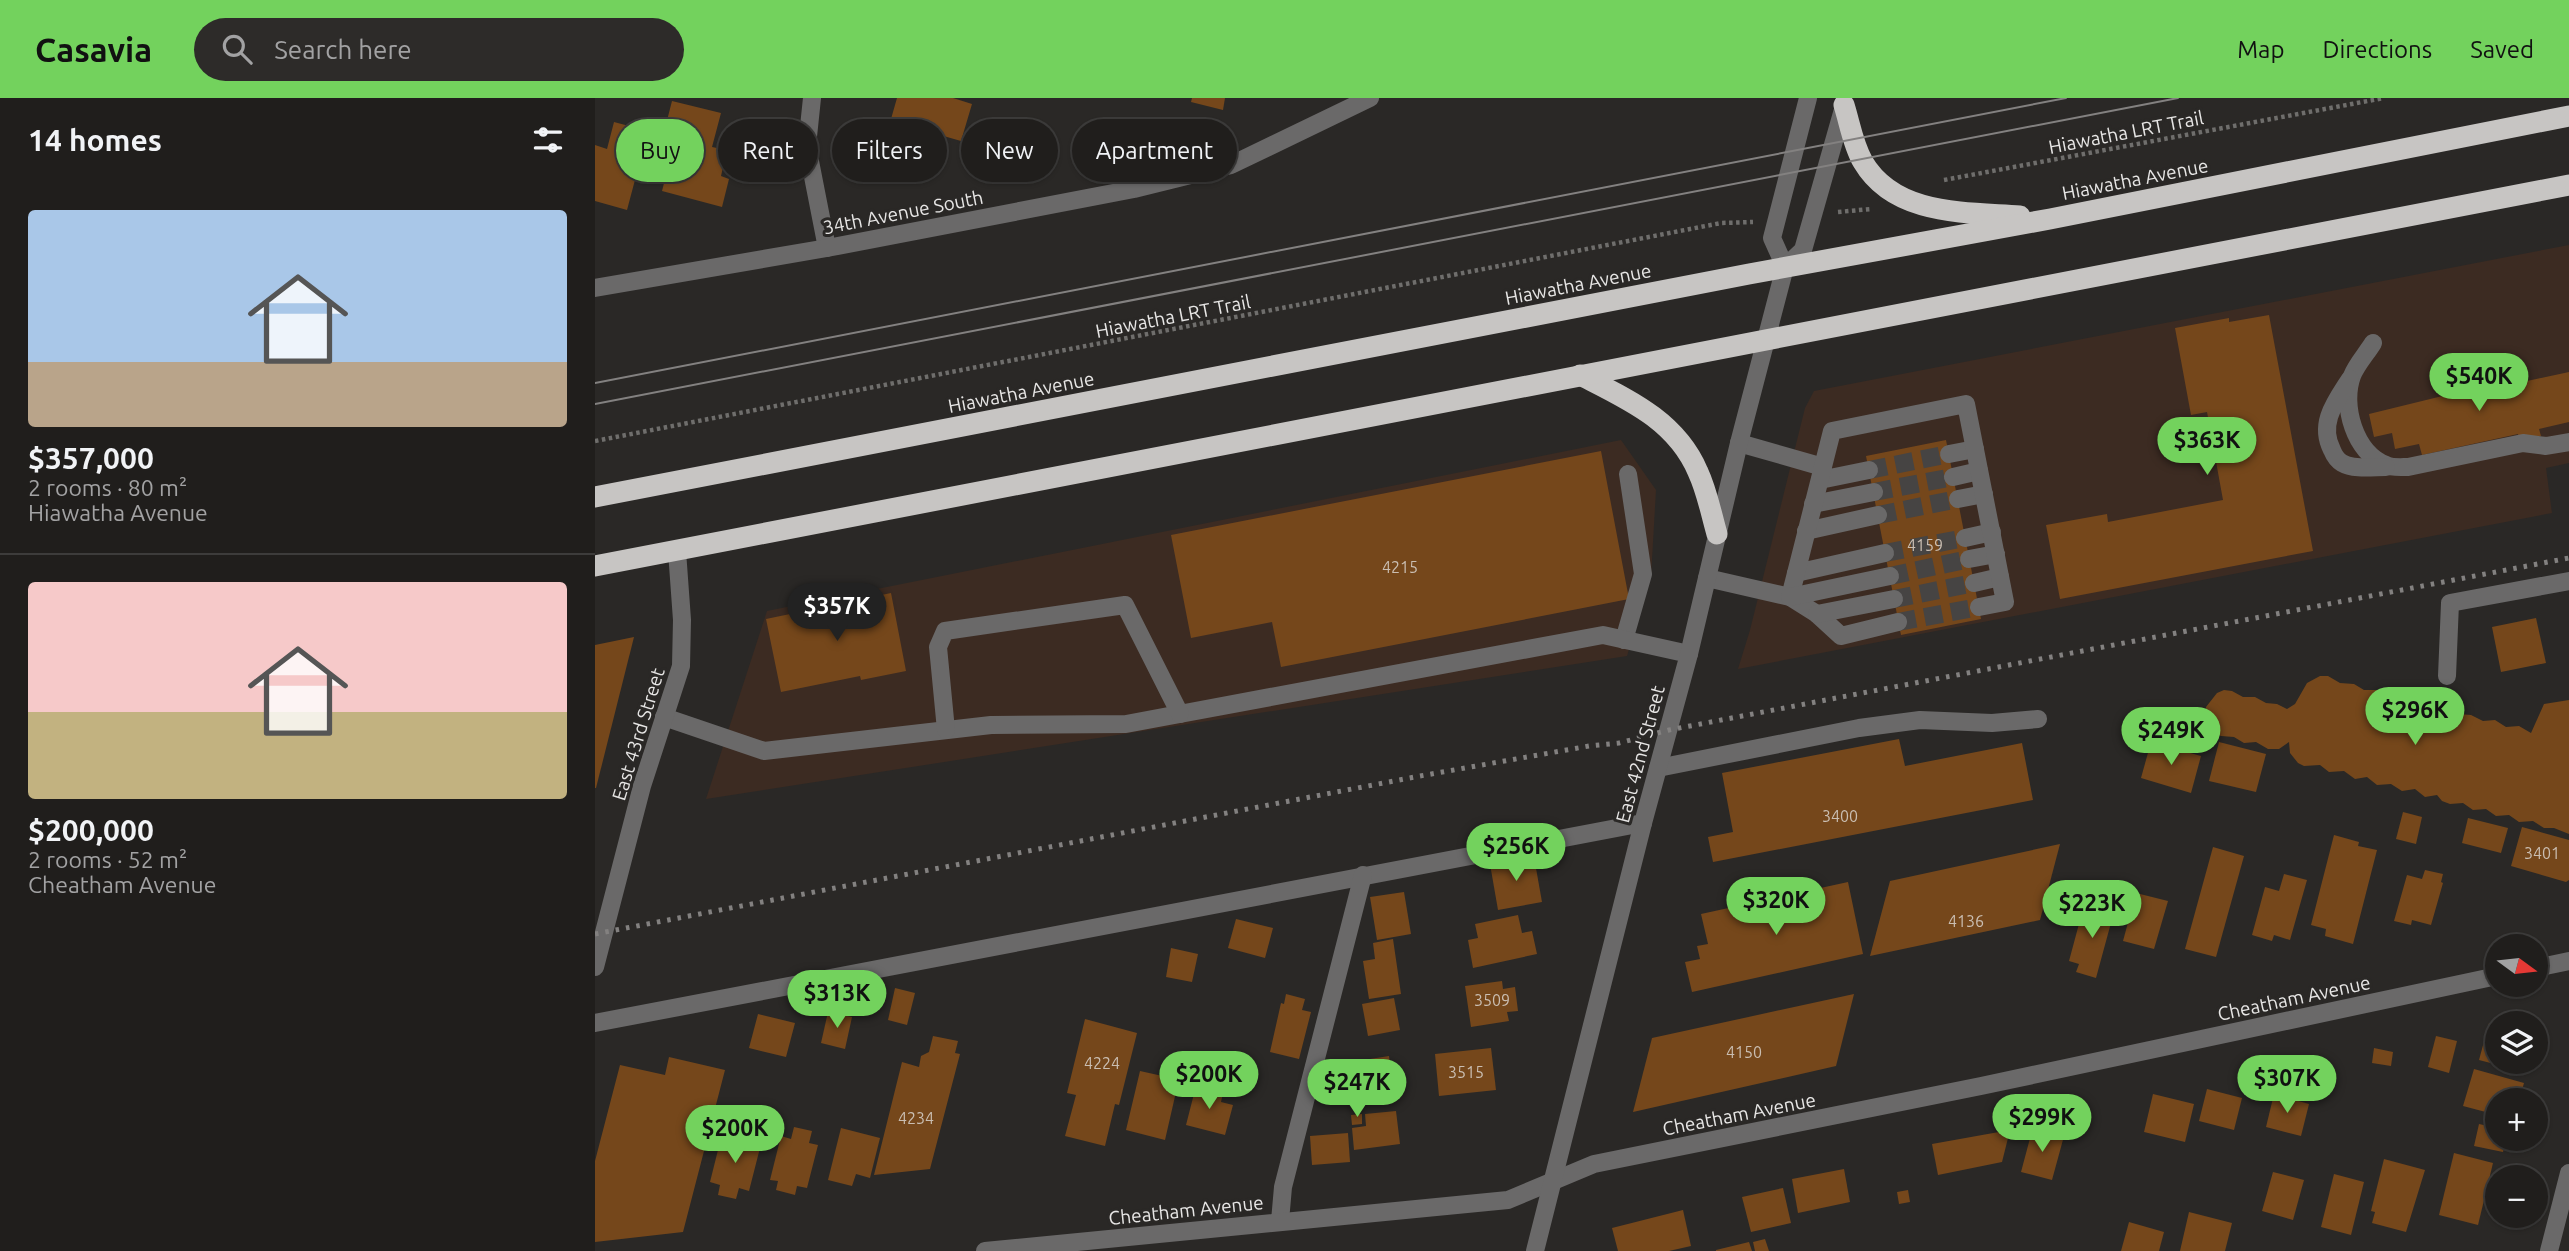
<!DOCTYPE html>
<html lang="en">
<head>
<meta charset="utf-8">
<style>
	body { margin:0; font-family:Ubuntu,sans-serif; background:#2d2b29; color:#f1f3f6; height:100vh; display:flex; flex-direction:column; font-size:26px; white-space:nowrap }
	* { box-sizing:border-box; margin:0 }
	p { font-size:23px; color:#a2a2a3 }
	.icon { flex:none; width:38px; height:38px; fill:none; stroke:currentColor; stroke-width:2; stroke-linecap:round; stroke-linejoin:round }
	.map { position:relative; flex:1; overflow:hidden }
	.panel { display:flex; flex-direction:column; background:#201e1c; width:595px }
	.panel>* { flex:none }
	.top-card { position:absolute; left:21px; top:21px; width:665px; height:63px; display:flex; gap:14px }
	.needle { width:46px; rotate:105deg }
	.controls { position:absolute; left:1890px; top:836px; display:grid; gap:14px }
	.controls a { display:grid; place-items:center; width:63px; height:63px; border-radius:50%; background:#201e1c; box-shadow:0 2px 5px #0004,0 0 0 2px #3d3c3b; font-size:35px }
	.price { position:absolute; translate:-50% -60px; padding:0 16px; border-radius:24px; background:#73d25d; color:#111; font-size:23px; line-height:46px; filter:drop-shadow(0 2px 4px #0008) }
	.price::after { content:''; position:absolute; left:50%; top:42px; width:21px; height:16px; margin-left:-10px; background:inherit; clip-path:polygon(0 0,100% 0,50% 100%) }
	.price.selected { background:#222; color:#fff }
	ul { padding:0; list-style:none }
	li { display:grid; align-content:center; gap:14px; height:371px; padding:0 28px }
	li+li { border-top:2px solid #3d3c3b }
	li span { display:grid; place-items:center; height:217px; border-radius:7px; color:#555 }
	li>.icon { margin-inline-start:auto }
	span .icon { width:126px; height:126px; fill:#fffc; stroke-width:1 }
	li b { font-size:30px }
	h2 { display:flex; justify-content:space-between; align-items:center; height:84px; padding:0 28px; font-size:30px }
	.tag { padding:0 24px; border-radius:32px; background:#201e1c; box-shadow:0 2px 5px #0004,0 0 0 2px #3d3c3b; font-size:24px; line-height:63px }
	.tag.selected { background:#73d25d; color:#111 }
	header { display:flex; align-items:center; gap:42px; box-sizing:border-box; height:98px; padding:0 35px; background:#73d25d; color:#111 }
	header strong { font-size:33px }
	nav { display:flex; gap:38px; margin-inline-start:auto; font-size:24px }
	.search { width:490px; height:63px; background:#2d2b29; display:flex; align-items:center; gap:18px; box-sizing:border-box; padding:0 24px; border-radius:38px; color:#a2a2a3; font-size:26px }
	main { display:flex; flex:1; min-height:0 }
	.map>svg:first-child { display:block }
	.commercial { fill:#3c2b22 }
	.building { fill:#75471b }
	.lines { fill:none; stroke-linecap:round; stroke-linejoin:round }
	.minor-tunnel { stroke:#464443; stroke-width:18; stroke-dasharray:18 9; stroke-linecap:butt }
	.path { stroke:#6f6e6c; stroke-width:4.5; stroke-dasharray:3.5 3.5; stroke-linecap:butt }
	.minor { stroke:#6a6969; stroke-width:18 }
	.highway { stroke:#c7c5c3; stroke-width:21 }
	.tram { stroke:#838180; stroke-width:2 }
	.rail { stroke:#838180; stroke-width:5; stroke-dasharray:3.5 7; stroke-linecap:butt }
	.labels { text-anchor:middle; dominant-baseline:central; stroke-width:6; stroke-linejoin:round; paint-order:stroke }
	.number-label { font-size:16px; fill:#cabeb2 }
	.street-label { font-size:19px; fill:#e7e6e5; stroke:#2a2826 }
</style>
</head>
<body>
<header>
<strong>Casavia</strong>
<div class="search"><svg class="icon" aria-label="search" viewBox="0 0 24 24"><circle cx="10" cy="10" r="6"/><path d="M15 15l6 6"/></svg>Search here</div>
<nav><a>Map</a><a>Directions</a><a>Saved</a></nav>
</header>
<main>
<section class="panel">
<h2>14 homes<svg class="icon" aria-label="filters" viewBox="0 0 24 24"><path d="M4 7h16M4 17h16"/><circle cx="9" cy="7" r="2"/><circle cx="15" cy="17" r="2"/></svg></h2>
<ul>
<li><span style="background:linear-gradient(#a9c7e8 70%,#b9a48a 0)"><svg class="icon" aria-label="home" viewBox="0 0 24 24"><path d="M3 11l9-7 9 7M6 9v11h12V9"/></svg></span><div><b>$357,000</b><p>2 rooms · 80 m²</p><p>Hiawatha Avenue</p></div></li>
<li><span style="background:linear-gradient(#f6c9c9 60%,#c2b280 0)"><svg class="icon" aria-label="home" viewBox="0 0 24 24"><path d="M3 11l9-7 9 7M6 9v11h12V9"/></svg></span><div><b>$200,000</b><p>2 rooms · 52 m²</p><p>Cheatham Avenue</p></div></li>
</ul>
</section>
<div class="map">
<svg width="1974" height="1153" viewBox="0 0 1974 1153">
	<rect width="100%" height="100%" fill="#2a2826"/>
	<!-- commercial -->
	<g class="commercial">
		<polygon points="1974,147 1974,365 1951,370 1957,415 1143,571 1155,532 1210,310 1219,293"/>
		<polygon points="1026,342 1061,392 1056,479 1032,558 111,701 172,513"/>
	</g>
	<!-- building -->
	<g class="building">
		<polygon points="302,0 358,0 377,6 366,43 338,35 335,47 292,35"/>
		<polygon points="597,0 630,0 628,12 596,4"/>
		<polygon points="77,3 126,15 117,49 132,52 126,78 134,81 127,109 67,93 79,46 67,42"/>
		<polygon points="19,24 53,33 32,112 0,103 0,47 12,51"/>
		<polygon points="1674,217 1718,453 1465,501 1451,427 1512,416 1513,424 1628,402 1612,314 1596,317 1580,230 1634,220 1634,224"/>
		<polygon points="1930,272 1932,283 1974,274 1974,324 1944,331 1946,338 1924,343 1923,336 1827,357 1824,346 1800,351 1797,335 1779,339 1774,316 1876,291 1875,285"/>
		<polygon points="1351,342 1386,521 1306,537 1271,358"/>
		<polygon points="1006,353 1034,501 686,569 677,524 596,540 576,437"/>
		<polygon points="296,495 311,573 266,582 265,578 186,594 171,521"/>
		<polygon points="1941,520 1951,565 1906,574 1897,529"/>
		<polygon points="39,539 1,690 0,690 0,547"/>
		<polygon points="1725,578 1733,578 1745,585 1759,586 1769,592 1783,592 1794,598 1805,597 1816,604 1829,604 1841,610 1853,610 1864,616 1876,617 1888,623 1900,622 1911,629 1924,628 1936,635 1949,606 1974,602 1974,736 1959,730 1949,730 1938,723 1924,724 1914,717 1901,718 1891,711 1878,712 1868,705 1855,706 1847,703 1842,697 1830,699 1820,691 1807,693 1796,686 1782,687 1772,679 1760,681 1749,673 1734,674 1725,667 1709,668 1703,665 1695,655 1694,644 1684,651 1673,651 1661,644 1649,645 1639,639 1626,638 1618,635 1612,627 1611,609 1622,595 1629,592 1637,593 1648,599 1660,599 1671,605 1682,606 1692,611 1700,606 1712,585"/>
		<polygon points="1304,641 1310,668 1427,645 1438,702 1118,764 1113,739 1138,734 1127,675"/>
		<polygon points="1556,644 1606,658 1596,695 1546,680"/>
		<polygon points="1624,644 1671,656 1661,694 1614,683"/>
		<polygon points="1808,714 1827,719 1821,746 1801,741"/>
		<polygon points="1873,720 1913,730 1906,755 1867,745"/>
		<polygon points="1927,729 1974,742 1974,782 1971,784 1916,768"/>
		<polygon points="1739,737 1764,744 1763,748 1782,752 1758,846 1730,838 1731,831 1716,827"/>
		<polygon points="1465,746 1445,822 1275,858 1295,783"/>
		<polygon points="1618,749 1649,758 1621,859 1590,851"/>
		<polygon points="939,759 947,804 903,812 895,766"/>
		<polygon points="1830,772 1848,776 1846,784 1848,785 1836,827 1817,822 1816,827 1799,823 1812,777 1827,781"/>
		<polygon points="1689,776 1712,782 1695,842 1679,837 1677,843 1657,837 1670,789 1684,793"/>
		<polygon points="1253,784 1268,856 1097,894 1090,864 1105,861 1102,848 1113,846 1106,816"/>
		<polygon points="809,794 816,836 782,842 775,799"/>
		<polygon points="1541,795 1573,803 1559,851 1528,843"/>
		<polygon points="1502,806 1520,810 1501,880 1481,874 1484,866 1474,863 1488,811 1499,815"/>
		<polygon points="923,817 927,835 937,833 942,856 878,870 873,842 883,840 880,826"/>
		<polygon points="641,821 678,830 670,860 633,850"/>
		<polygon points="798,841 806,896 774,901 768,863 780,861 778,845"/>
		<polygon points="576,850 603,856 597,884 571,879"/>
		<polygon points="907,883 908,891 920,889 923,913 912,914 914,923 876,929 870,888"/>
		<polygon points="300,890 320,895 312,927 293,922"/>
		<polygon points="691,896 710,901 707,912 716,914 704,961 675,954 686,905 689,906"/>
		<polygon points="1259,896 1241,968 1038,1014 1057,940"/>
		<polygon points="799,900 805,932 773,938 767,906"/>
		<polygon points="233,914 257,919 250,951 226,945"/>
		<polygon points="163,916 200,925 191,959 154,950"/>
		<polygon points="490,921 542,935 524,1007 520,1006 510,1048 470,1038 481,997 472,995"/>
		<polygon points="1894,925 1902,927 1902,964 1932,964 1930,974 1884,962"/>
		<polygon points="338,938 363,943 360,955 365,956 335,1071 279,1077 307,964 324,969 326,958 334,954"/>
		<polygon points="1841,938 1862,943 1854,975 1833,969"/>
		<polygon points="896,950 901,992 844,998 840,956"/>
		<polygon points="1779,950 1798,954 1796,968 1777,965"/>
		<polygon points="794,958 800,1003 762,1008 756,964"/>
		<polygon points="74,959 130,972 88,1134 0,1144 0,1063 25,967 70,977"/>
		<polygon points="1879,971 1929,985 1924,1003 1902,1003 1902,1017 1868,1008"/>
		<polygon points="545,973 572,979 570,991 581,994 570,1042 531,1032"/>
		<polygon points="601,988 628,995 626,1004 638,1007 630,1037 591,1027"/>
		<polygon points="1612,991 1647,1000 1639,1032 1604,1023"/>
		<polygon points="1558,996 1599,1006 1590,1044 1549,1034"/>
		<polygon points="1679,996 1714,1006 1706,1038 1671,1029"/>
		<polygon points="801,1013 805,1046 759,1052 757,1030 771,1028 770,1016"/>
		<polygon points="767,1016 767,1026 757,1027 756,1017"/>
		<polygon points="1884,1026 1902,1030 1902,1041 1911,1041 1908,1054 1879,1048"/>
		<polygon points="199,1029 217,1033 214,1045 223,1047 212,1090 202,1088 200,1097 181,1092 183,1083 175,1082 186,1038 196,1041"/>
		<polygon points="1438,1029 1469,1038 1457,1082 1426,1074"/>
		<polygon points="246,1030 285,1040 275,1080 261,1076 257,1088 233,1082"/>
		<polygon points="1415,1032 1407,1064 1343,1077 1337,1046"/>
		<polygon points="753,1035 755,1064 717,1067 715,1038"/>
		<polygon points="127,1036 166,1046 154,1093 144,1090 141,1101 123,1097 125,1087 115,1084"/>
		<polygon points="1859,1055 1898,1065 1883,1127 1844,1117"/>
		<polygon points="1789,1061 1830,1072 1811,1134 1777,1125 1780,1114 1776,1113"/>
		<polygon points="1249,1071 1255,1104 1203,1115 1197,1081"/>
		<polygon points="1678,1074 1709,1082 1698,1122 1667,1113"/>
		<polygon points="1739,1076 1769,1084 1756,1137 1726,1129"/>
		<polygon points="1188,1090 1196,1125 1156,1134 1147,1099"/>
		<polygon points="1313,1092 1315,1104 1304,1106 1302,1094"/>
		<polygon points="1088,1112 1096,1148 1074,1153 1023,1153 1017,1130"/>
		<polygon points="1594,1114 1637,1125 1630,1153 1585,1153"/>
		<polygon points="1534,1124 1569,1134 1564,1153 1526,1153"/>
		<polygon points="1170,1141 1174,1153 1160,1153 1158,1144"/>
		<polygon points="1154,1144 1157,1153 1121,1153 1121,1152"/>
	</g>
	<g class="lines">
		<!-- minor-tunnel -->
		<g class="minor-tunnel">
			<polyline points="1274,372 1354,356"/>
			<polyline points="1279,394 1358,379"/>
			<polyline points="1283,417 1363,401"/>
			<polyline points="1290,455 1370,440"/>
			<polyline points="1295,478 1374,461"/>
			<polyline points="1299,501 1379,485"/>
			<polyline points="1303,524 1384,509"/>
		</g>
		<!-- path -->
		<g class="path">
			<polyline points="1349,82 1789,0"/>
			<polyline points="1243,114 1276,111"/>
			<polyline points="0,343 1126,125 1158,124"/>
		</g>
		<!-- minor -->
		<g class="minor">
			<polyline points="217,0 212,48 232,150"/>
			<polyline points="1190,169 1177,140 1213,0"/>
			<polyline points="0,190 232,150 539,91 636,67 775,0"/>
			<path d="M 1778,245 C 1772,255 1761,267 1757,278 C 1746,308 1760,355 1791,367 C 1797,370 1806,369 1813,369 L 1928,345 L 1951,348 L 1974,344"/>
			<path d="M 1755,281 C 1741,303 1723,325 1737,352 C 1739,357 1742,362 1747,365 C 1759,372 1778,369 1791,369"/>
			<polyline points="1144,345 1228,369"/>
			<polyline points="1354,356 1380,351"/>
			<polyline points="1358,379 1384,373"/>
			<polyline points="1225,382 1274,372"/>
			<polyline points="1363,401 1389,396"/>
			<polyline points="1218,406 1279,394"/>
			<polyline points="1211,433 1283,417"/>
			<polyline points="1370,440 1397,434"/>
			<polyline points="1374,461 1401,456"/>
			<polyline points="1201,475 1290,455"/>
			<polyline points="1112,480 1195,499 1222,516 1246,538 1303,524"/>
			<polyline points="1379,485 1405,479"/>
			<polyline points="1195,499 1237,333 1371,306 1410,504 1384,509"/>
			<polyline points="1195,499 1295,478"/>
			<polyline points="1222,516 1299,501"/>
			<polyline points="1029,542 1048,476 1033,376"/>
			<polyline points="1852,578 1855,505 1974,483"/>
			<polyline points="69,619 169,653 396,627 531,626 1008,537 1094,556"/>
			<polyline points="351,632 343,549 350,533 530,507 585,616"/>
			<polyline points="1063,670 1264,630 1325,622 1397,625 1443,621"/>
			<polyline points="0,869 47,688 86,568 87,522 82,453"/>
			<polyline points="1941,870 1974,863"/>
			<polyline points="0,925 1048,725"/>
			<polyline points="685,1123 688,1089 768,777"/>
			<polyline points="390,1153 913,1102 999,1066 1386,988 1902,878"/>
			<polyline points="940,1153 1048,725 1094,556 1144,345 1190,169 1208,152 1249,8"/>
			<polyline points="1954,1153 1974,1075"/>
		</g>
		<!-- highway -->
		<g class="highway">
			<path d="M 1249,7 C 1255,26 1258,47 1268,64 C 1300,118 1370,114 1425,118"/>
			<path d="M 985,277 C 1032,301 1081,322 1103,374 C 1112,393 1116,415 1122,436"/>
			<polyline points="0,399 1154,176 1455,121 1974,18"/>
			<polyline points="0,468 1974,87"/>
		</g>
		<!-- tram -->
		<g class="tram">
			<polyline points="0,285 1471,0"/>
			<polyline points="0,306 1583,0"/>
		</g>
		<!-- rail -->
		<polyline class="rail" points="0,836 825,678 994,648 1024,645 1074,632 1974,460"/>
	</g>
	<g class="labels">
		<!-- number labels -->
		<g class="number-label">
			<text x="1330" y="447">4159</text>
			<text x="805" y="469">4215</text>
			<text x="1245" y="718">3400</text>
			<text x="1947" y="755">3401</text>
			<text x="1371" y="823">4136</text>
			<text x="897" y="902">3509</text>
			<text x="1149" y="954">4150</text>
			<text x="507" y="965">4224</text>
			<text x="871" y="974">3515</text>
			<text x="321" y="1020">4234</text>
		</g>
		<!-- street labels -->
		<g class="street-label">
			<text transform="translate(1531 34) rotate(-11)">Hiawatha LRT Trail</text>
			<text transform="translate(1540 81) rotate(-11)">Hiawatha Avenue</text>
			<text transform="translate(308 114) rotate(-11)">34th Avenue South</text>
			<text transform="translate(983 186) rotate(-11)">Hiawatha Avenue</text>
			<text transform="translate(578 218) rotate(-11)">Hiawatha LRT Trail</text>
			<text transform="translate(426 294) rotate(-11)">Hiawatha Avenue</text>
			<text transform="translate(43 636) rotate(-73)">East 43rd Street</text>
			<text transform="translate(1045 656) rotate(-75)">East 42nd Street</text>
			<text transform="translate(1699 900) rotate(-12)">Cheatham Avenue</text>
			<text transform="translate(1144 1016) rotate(-11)">Cheatham Avenue</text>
			<text transform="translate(591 1112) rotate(-6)">Cheatham Avenue</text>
		</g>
	</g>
</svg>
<div class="controls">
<a><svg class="needle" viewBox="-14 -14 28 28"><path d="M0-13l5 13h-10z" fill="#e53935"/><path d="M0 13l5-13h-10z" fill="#a2a2a3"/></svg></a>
<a><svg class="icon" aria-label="layers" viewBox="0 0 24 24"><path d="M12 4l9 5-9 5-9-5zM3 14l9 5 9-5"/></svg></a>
<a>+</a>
<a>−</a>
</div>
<b class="price" style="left:1884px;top:315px">$540K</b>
<b class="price" style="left:1612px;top:379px">$363K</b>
<b class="price selected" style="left:242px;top:545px">$357K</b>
<b class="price" style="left:1820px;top:649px">$296K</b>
<b class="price" style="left:1576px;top:669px">$249K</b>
<b class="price" style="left:921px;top:785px">$256K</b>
<b class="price" style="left:1181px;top:839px">$320K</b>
<b class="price" style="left:1497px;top:842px">$223K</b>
<b class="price" style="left:242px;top:932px">$313K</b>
<b class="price" style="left:614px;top:1013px">$200K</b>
<b class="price" style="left:1692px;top:1017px">$307K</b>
<b class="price" style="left:762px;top:1021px">$247K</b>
<b class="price" style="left:1447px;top:1056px">$299K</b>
<b class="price" style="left:140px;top:1067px">$200K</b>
<div class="top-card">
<a class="tag selected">Buy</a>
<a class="tag">Rent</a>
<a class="tag">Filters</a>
<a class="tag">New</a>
<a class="tag">Apartment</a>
</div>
</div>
</main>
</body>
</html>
